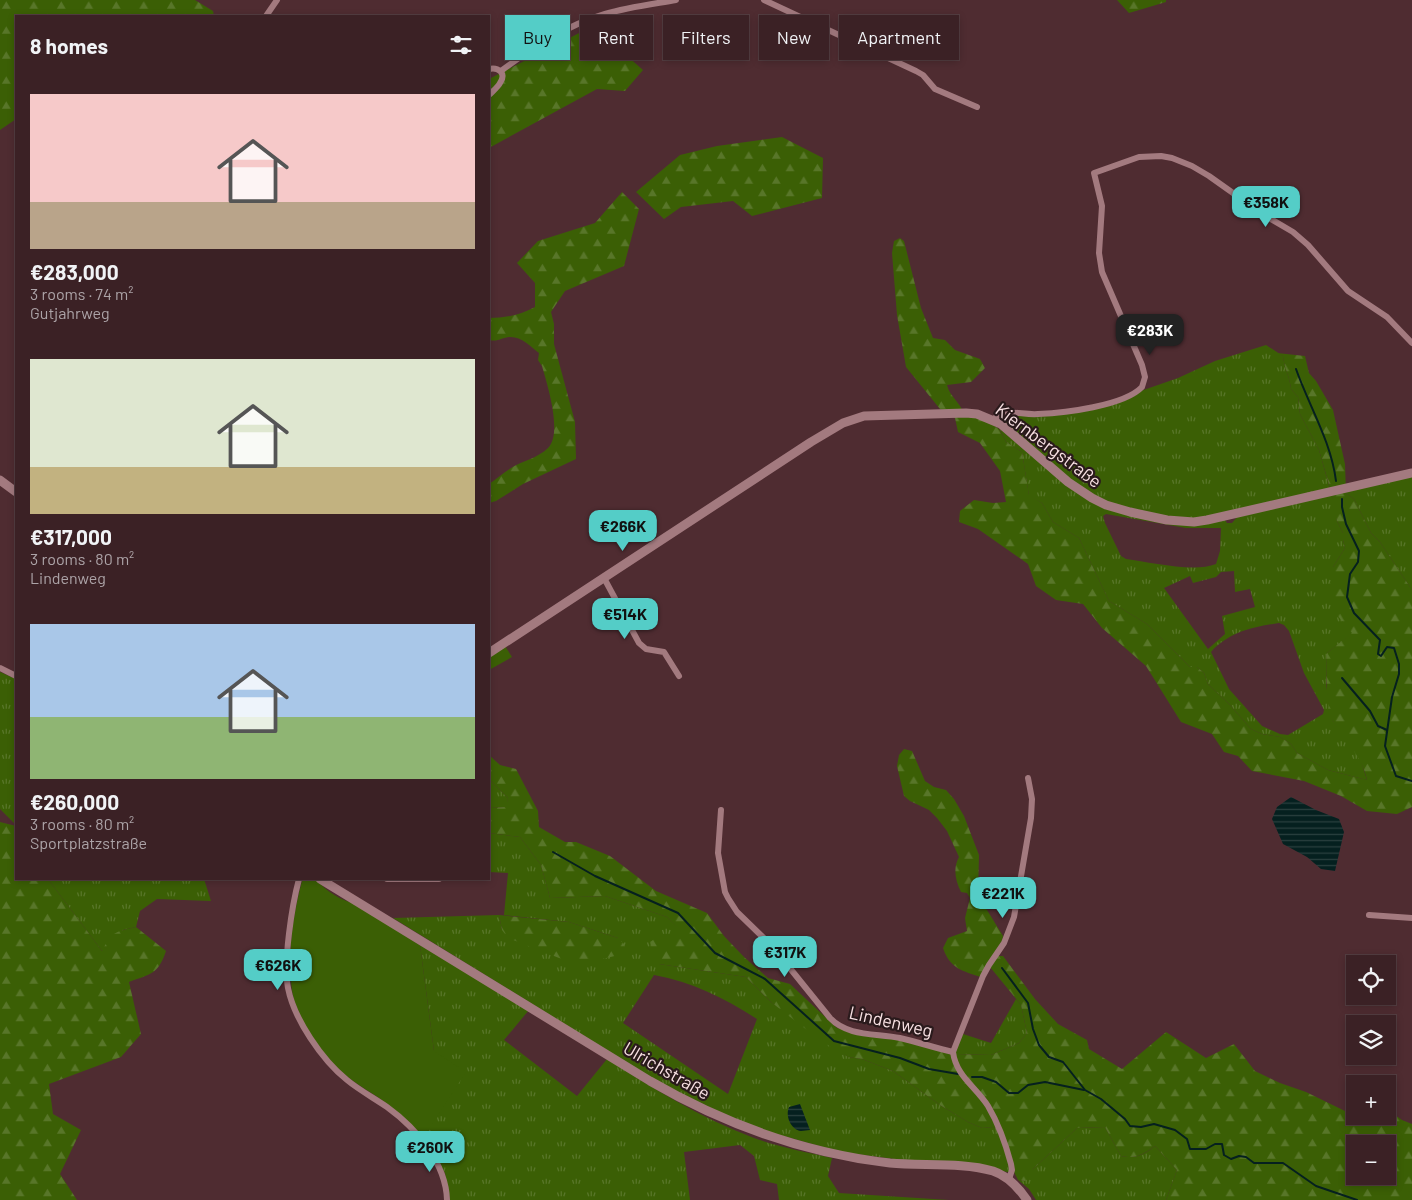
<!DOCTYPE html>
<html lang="en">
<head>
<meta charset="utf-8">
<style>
	body { margin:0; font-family:Barlow,sans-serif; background:#462e32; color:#f1f3f6; height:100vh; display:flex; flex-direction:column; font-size:19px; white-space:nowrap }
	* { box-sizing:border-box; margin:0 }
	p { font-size:16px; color:#aca3a7 }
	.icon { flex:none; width:28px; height:28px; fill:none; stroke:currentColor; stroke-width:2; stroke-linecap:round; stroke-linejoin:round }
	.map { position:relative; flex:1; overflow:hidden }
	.sheet { position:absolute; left:15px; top:15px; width:475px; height:865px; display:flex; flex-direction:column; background:#3b2125; border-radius:0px; box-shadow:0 2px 8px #0003,0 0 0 1px #543e42 }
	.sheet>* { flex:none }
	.guide { position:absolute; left:505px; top:15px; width:475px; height:45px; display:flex; gap:10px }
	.tools { position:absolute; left:1346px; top:955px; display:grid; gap:10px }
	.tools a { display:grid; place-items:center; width:50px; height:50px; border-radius:0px; background:#3b2125; box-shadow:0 2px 8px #0003,0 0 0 1px #543e42; font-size:25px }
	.price { position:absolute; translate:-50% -42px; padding:0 11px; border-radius:10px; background:#54cdc7; color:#111; font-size:16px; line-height:32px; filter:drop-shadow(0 1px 2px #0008) }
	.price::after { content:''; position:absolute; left:50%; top:30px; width:15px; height:11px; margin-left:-8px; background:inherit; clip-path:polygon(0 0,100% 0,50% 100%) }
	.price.active { background:#222; color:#fff }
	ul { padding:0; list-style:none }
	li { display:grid; align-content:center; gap:10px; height:265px; padding:0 15px }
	li span { display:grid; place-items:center; height:155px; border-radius:0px; color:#555 }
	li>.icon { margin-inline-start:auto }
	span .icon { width:90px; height:90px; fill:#fffc; stroke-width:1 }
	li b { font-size:21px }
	h2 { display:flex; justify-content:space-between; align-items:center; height:60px; padding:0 15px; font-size:21px }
	.chip { padding:0 18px; border-radius:0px; background:#3b2125; box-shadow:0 2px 8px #0003,0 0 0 1px #543e42; font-size:18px; line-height:45px }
	.chip.active { background:#54cdc7; color:#111 }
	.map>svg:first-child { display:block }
	.grass { fill:url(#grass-tufts); fill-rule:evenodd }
	.forest { fill:url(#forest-firs); fill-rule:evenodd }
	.pitch { fill:#3b5f05 }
	.water { fill:url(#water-rules) }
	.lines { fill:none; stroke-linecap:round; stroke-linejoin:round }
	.stream { stroke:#05201f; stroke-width:2 }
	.street { stroke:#a37a7f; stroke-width:6 }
	.secondary { stroke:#a37a7f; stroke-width:9 }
	.labels { text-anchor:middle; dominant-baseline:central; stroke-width:4.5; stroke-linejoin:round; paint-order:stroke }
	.street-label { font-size:18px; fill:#f8e1e3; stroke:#2a1a1c }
</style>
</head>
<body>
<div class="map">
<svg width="1412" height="1200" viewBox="0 0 1412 1200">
	<defs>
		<pattern id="grass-tufts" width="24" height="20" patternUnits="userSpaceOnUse" patternTransform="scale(1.25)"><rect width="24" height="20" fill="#3b5f05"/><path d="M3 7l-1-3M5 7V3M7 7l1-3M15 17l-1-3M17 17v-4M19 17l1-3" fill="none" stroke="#587629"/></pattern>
		<pattern id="forest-firs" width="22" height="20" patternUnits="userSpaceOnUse" patternTransform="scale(1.25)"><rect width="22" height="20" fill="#3b5f05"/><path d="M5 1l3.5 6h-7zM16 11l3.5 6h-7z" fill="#587629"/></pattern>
		<pattern id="water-rules" width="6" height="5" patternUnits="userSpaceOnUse" patternTransform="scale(1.25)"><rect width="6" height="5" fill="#05201f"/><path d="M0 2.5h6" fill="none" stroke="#2a403f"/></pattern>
	</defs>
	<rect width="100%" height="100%" fill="#4f2c31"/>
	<!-- grass -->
	<g class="grass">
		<path d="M 1266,345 L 1283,356 C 1284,368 1290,377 1291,389 L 1298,397 L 1300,414 L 1319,450 L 1330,489 L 1208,518 L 1167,518 L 1103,501 L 1083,491 L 1002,420 L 1004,417 L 1009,415 L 1089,409 L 1178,378 L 1215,361 Z"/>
		<path d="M 990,423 L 994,424 L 1071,489 L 1128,514 L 1225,520 L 1227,523 L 1232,523 L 1238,516 L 1332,495 L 1337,521 L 1343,533 L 1343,540 L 1345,548 L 1333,567 L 1353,633 L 1327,653 L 1326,685 L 1333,721 L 1360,758 L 1367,780 L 1328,770 L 1297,753 L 1291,744 L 1280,737 L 1262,734 L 1251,729 L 1230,705 L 1208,684 L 1204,673 L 1197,667 L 1190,667 L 1147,624 L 1109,601 L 1079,538 L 1053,522 L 1042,503 L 1029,496 L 1022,452 L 1006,442 L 999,428 ZM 1106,514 L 1186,528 L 1221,528 L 1220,551 L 1216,564 C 1194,573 1150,562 1126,559 L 1121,556 L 1105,523 L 1103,516 ZM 1234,571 L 1235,592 L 1250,589 L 1255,607 L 1222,616 L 1225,634 L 1208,649 L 1164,588 L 1190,576 L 1193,583 L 1216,577 L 1221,572 ZM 1279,623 L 1284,625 L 1289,631 L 1304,673 L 1324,710 L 1323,714 L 1288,735 L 1280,734 L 1262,726 L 1229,689 L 1211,652 C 1229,632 1253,627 1279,623 Z"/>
		<polygon points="1412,470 1412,590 1380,542 1371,533 1354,499 1346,493 1346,486"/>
		<polygon points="505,646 512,657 489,670 489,656"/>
		<polygon points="0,672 16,679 16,825 0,809"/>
		<polygon points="489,779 508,798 507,807 489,808"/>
		<path d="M 489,833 L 520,837 L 541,865 L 550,898 L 605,896 L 667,917 L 685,935 L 659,964 L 746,977 L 771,1002 L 848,1057 L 862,1059 L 893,1071 L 940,1105 L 968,1122 L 982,1128 L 994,1127 L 1014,1160 L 1014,1172 L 1007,1172 L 983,1166 L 917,1162 L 841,1152 L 751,1127 L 673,1091 L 393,918 L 499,915 L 502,930 L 618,938 L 569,922 L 504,915 L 508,873 L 489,872 ZM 654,975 C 693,982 724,998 757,1019 L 728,1094 L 623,1023 Z"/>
		<polygon points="48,879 204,879 211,901 157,899 140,911 136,927 123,930 102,951"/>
		<path d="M 420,945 L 529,1010 L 504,1040 L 577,1096 L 607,1059 C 654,1089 701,1118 754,1138 C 779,1147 806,1152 832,1158 L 828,1176 L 839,1193 L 949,1200 L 779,1200 L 777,1184 L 760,1180 L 754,1156 L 740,1145 L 684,1152 L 690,1200 L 450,1200 L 445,1173 L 423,1138 L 434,1051 Z"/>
		<polygon points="1016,999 1021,1005 1027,1033 1019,1043 991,1055 955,1054 963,1034 991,1043"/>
		<path d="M 1105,1127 L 1121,1156 C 1137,1159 1143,1155 1155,1146 L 1177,1170 L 1166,1200 L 1036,1200 L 1029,1189 L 1018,1180 L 1025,1181 L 1033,1169 L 1077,1128 Z"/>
	</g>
	<!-- forest -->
	<g class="forest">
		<polygon points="0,0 195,0 213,11 214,16 16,16 16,119 0,130"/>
		<polygon points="1117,0 1166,0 1166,2 1129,13"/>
		<polygon points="593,26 643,70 625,91 597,89 489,148 489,79"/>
		<polygon points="782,137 823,158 822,198 752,216 733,201 681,207 664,219 636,192 680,155 717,146"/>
		<path d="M 622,192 L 639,209 L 624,266 L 565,291 L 551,312 L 554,324 L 554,344 L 575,422 L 576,459 L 523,484 L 496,501 L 489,503 L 489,484 C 496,479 503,473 511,468 C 522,461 538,458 548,448 C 563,433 547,384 542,366 L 538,360 L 539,353 C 530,346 521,336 509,337 C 500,338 499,342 489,340 L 489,318 C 506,318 520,315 535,307 L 535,283 L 517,263 L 538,241 L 595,223 Z"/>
		<path d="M 900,238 L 904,241 L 921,308 L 933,338 L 945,340 L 955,350 L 980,359 L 985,368 L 971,382 L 947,385 C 950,397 960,402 964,414 L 990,423 L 999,429 L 1006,442 L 1022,452 L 1029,495 L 1042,503 L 1053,522 L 1079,538 L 1109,601 L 1147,624 L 1190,667 L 1197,667 L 1204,673 L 1208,684 L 1230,705 L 1251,729 L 1262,734 L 1280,737 L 1291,744 L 1297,753 L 1328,770 L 1367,780 C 1362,756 1346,743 1334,723 C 1325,708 1326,671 1327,653 L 1352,633 L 1333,610 L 1330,588 L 1333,567 L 1345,548 L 1343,540 L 1343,533 L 1337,521 L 1333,508 L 1332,495 L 1319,450 L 1300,414 L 1298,397 L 1291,389 C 1290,377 1284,368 1283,356 L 1277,353 L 1305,356 L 1309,373 L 1316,381 L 1333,410 L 1345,464 L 1346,493 L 1354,499 L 1371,533 L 1380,542 L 1412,590 L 1412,807 L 1397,814 L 1367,811 L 1341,796 L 1304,781 L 1252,771 L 1238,756 L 1224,752 L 1212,734 L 1181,722 L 1146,666 L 1102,628 L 1083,604 L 1056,600 L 1036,586 L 1028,564 L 978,529 L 959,522 L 960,511 L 974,500 L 993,503 L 1006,502 L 1000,471 L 980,443 L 958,432 L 955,418 L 940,409 L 906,367 L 897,315 L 892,253 L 894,241 Z"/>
		<path d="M 904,749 L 912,751 L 925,781 L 934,787 L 946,790 L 954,799 L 964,816 L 979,855 L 978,896 L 980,904 L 987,910 L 1003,936 L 1002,941 L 981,977 C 963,971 950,969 943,948 L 948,938 L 967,931 L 965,918 L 970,898 L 967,893 L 961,892 C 955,880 953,868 959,857 L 947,831 L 937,818 L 929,810 L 910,801 L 904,796 L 897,766 L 899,755 Z"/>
		<path d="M 489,755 L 500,765 L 516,769 L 538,811 L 539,827 L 565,842 L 576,842 L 610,856 L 656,891 L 707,913 L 724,936 L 744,957 L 768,978 L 790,984 L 837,1028 L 920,1044 L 955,1054 L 991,1055 L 1019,1043 L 1027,1033 L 1021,1005 L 990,967 L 998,956 L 1003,956 L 1035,999 L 1058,1024 L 1087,1040 L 1089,1049 L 1122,1069 L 1166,1032 L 1206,1058 L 1234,1044 L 1255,1071 L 1280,1083 L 1306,1092 L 1345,1111 L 1355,1108 L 1355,1116 L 1388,1116 L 1388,1110 L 1402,1120 L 1412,1124 L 1412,1200 L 1166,1200 L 1177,1170 L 1155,1146 C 1142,1155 1137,1159 1121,1156 L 1105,1127 L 1077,1128 L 1033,1169 L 1031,1177 L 1025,1181 L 1018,1180 L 1014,1172 L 1014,1160 C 1001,1150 1002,1140 994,1127 L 982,1128 L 968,1122 L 940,1105 L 893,1071 L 862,1059 L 848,1057 L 821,1041 L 771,1002 L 746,977 L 659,964 L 650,942 L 662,934 L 684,935 L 667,917 L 605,896 L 550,898 L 541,865 L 520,837 L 489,833 L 489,808 L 506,807 L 508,798 L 489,779 ZM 1355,1144 L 1388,1144 L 1388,1176 L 1355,1176 Z"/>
		<path d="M 0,822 L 16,826 L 16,879 L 48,879 L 102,951 C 112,932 114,932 136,927 L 166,951 C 158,975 150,974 129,982 L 141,1034 L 121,1057 L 49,1084 L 53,1114 L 81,1130 L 60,1174 L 77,1200 L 0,1200 Z"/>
		<polygon points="499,915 569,922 618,938 624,944 623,954 577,965 508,938 502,930"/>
	</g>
	<!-- pitch -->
	<path class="pitch" d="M 304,879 L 315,879 C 327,891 339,900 356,904 L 420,945 L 434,1051 L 466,1072 L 423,1138 C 412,1128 402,1116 390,1106 C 375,1094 358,1086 343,1073 C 324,1057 295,1016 292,990 C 287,954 293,915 302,881 Z"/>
	<!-- water -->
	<g class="water">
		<polygon points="1291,797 1316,810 1339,819 1344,832 1335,871 1321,869 1307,857 1283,844 1272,819 1277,807"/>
		<path d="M 800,1104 L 810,1130 C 807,1130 804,1131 801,1131 C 791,1130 785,1116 789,1107 Z"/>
	</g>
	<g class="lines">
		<!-- stream -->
		<g class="stream">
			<path d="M 1296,369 C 1309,406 1331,441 1336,481"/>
			<polyline points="1342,499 1342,507 1346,524 1359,551 1358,562 1350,574 1347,597 1354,613 1380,640 1378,654 1381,656 1387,647 1394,648 1399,664 1399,674 1392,697 1385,746 1396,776 1412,781"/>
			<polyline points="1342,678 1370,711 1378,726 1387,730"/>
			<polyline points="553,852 595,876 678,913 715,953 765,979 834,1041 900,1058 929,1069 958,1074"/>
			<polyline points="1002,968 1028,1003 1033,1029 1039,1045 1049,1057 1063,1062 1085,1090 1101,1099 1125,1119 1130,1126 1141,1127 1154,1124 1175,1130 1187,1139 1190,1149 1206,1149 1215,1144 1222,1144 1224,1155 1231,1159 1239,1156 1246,1157 1254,1163 1283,1163 1316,1186 1357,1200"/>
			<polyline points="972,1077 982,1077 996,1082 1009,1093 1018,1093 1028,1085 1045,1082 1084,1090"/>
		</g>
		<!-- street -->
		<g class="street">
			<polyline points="764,0 916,71 923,75 935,89 977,107"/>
			<polyline points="266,16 277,0"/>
			<path d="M 489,69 C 498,67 507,73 500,83 C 498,87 493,91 489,95"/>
			<path d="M 501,71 C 532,48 567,25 605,14 C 628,7 653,4 676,0"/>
			<path d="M 994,420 C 996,416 998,414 1002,413 C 1014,411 1026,415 1038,414 C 1064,413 1124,406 1142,387 L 1145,377 L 1142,365 L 1102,272 L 1099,253 L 1102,206 L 1094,173 L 1139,157 L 1161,156 L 1172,158 L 1192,166 L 1209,176 L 1264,215 L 1293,232 L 1308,245 L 1348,291 L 1387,317 L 1412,343"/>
			<polyline points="604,578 639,643 646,649 664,652 679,676"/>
			<polyline points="0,668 16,676"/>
			<path d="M 721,810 L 718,853 L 725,892 L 728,898 L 737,912 L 772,946 L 830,1018 C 848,1037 876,1033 900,1038 C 918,1042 935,1048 953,1052"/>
			<path d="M 299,879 C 292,905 283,962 288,988 C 294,1019 322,1060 347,1080 C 359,1090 374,1098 387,1107 C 416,1128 446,1163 447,1200"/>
			<polyline points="387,879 439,879"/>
			<polyline points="1369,915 1412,918"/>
			<path d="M 1009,1179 L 1012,1170 L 1011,1164 C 1006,1145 998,1123 988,1106 C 976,1087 956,1076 953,1052 L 983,976 L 989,965 L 1004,943 L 1014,917 L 1031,818 L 1032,799 L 1028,778"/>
		</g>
		<!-- secondary -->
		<g class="secondary">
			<polyline points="0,480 16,492"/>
			<polyline points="489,653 811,442 843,423 864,416 966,413 977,414 1001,424 1068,482 1092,498 1106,505 1130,512 1167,520 1194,522 1207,520 1412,473"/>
			<path d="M 320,879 L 650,1081 C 724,1124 804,1153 890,1163 C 922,1166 963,1162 993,1171 C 1008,1176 1018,1187 1027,1200"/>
		</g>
	</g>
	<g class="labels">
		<!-- street labels -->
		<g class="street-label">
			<text transform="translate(1049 445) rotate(37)">Kiernbergstraße</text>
			<text transform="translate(891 1021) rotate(13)">Lindenweg</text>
			<text transform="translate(667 1070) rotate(30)">Ulrichstraße</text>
		</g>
	</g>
</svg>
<div class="tools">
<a><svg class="icon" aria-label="locate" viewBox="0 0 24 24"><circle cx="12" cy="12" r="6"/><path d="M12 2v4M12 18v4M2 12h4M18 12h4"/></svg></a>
<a><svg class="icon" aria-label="layers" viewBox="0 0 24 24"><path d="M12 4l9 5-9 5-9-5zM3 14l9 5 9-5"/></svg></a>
<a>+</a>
<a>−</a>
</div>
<b class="price" style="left:1266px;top:228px">€358K</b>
<b class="price active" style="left:1150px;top:356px">€283K</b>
<b class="price" style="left:623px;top:552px">€266K</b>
<b class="price" style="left:625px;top:640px">€514K</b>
<b class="price" style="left:1003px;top:919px">€221K</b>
<b class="price" style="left:785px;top:978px">€317K</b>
<b class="price" style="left:278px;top:991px">€626K</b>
<b class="price" style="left:430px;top:1173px">€260K</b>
<div class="guide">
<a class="chip active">Buy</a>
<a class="chip">Rent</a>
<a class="chip">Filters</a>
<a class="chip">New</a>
<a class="chip">Apartment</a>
</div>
<section class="sheet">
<h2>8 homes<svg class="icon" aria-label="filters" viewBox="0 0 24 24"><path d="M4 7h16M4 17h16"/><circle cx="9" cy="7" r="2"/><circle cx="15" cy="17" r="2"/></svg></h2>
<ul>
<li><span style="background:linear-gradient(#f6c9c9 70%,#b9a48a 0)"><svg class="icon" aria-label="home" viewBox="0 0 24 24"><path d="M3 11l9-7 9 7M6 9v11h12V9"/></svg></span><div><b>€283,000</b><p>3 rooms · 74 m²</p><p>Gutjahrweg</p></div></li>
<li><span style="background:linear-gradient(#dfe7d0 70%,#c2b280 0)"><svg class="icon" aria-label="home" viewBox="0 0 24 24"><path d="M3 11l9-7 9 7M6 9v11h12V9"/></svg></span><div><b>€317,000</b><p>3 rooms · 80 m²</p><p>Lindenweg</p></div></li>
<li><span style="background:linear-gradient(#a9c7e8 60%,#8fb573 0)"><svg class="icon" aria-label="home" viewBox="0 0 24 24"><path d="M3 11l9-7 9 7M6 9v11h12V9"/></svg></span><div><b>€260,000</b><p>3 rooms · 80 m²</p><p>Sportplatzstraße</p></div></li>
</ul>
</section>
</div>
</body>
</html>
